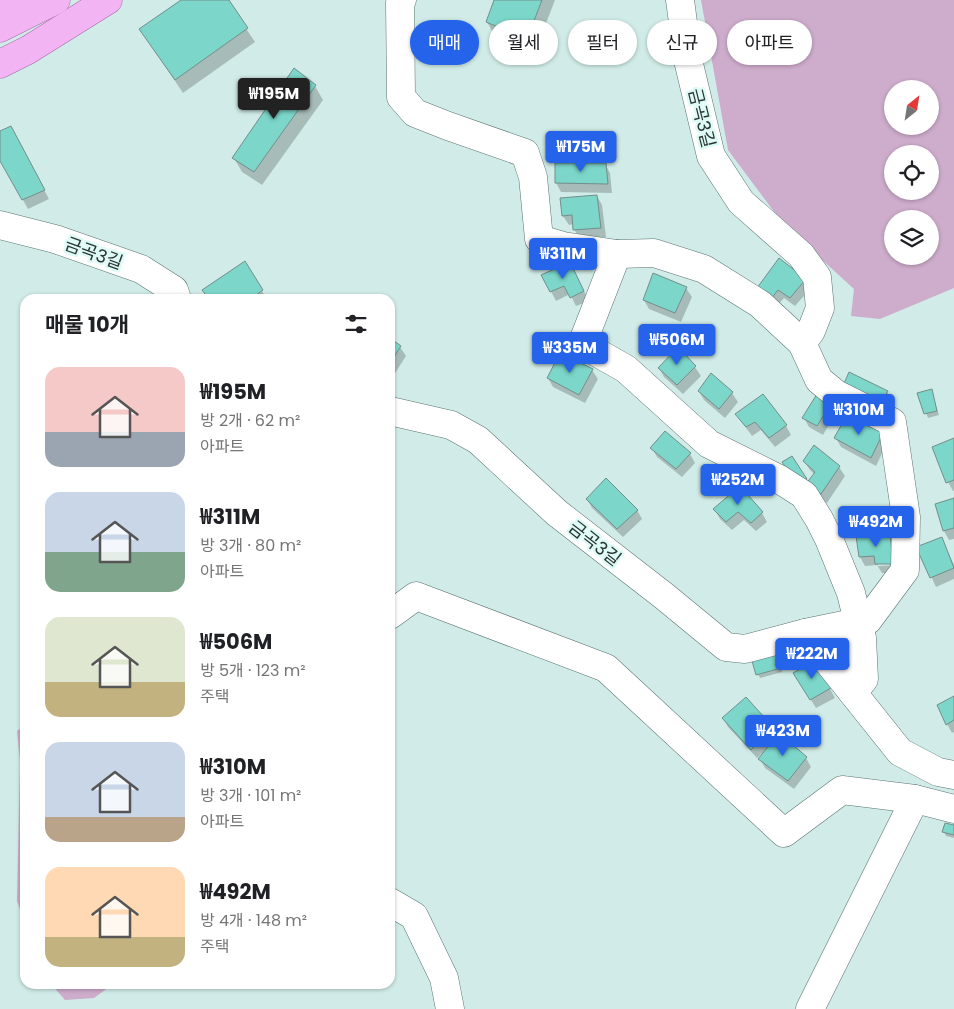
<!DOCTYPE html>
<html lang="ko">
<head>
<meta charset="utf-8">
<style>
	body { margin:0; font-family:Poppins,"Noto Sans KR",sans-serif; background:#f6f6f6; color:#202124; height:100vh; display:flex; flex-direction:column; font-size:19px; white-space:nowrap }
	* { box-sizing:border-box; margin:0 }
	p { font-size:16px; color:#757577 }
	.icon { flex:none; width:28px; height:28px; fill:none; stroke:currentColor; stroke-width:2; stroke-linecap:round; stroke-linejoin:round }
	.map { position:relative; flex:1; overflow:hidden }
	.details { position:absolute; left:20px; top:294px; width:375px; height:695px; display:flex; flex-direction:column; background:#fff; border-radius:15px; box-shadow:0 1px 4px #0004 }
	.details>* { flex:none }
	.guide { position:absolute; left:410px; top:20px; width:469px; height:45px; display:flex; gap:10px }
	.needle { width:32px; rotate:30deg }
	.controls { position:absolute; left:884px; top:80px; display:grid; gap:10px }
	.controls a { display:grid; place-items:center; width:55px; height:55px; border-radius:50%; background:#fff; box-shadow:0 1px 4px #0004; font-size:25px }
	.price { position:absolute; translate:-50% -42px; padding:0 11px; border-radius:5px; background:#2563eb; color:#fff; font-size:16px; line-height:32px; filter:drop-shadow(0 1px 2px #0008) }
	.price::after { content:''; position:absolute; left:50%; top:30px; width:15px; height:11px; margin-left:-8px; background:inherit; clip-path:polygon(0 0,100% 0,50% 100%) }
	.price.active { background:#222; color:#fff }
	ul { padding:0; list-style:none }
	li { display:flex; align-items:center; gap:15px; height:125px; padding:0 25px }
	li span { display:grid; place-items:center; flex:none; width:140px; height:100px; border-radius:15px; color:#555 }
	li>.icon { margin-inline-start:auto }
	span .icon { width:60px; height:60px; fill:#fffc; stroke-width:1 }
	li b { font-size:21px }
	h2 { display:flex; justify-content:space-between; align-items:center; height:60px; padding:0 25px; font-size:21px }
	.tag { padding:0 18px; border-radius:22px; background:#fff; box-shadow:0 1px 4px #0004; font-size:18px; line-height:45px }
	.tag.active { background:#2563eb; color:#fff }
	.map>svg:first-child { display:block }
	.green { fill:#ceaccc; fill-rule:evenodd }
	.shadow { fill:#0003 }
	.building { fill:#7cd6ca; stroke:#748e8a }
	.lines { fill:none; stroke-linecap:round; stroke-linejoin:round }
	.minor-casing { stroke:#5b7571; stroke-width:29 }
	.major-casing { stroke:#a767a9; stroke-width:29 }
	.minor { stroke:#fff; stroke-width:28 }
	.major { stroke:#f2b4f2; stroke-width:28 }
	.labels { text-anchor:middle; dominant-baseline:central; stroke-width:5; stroke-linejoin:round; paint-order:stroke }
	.street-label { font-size:18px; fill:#2a3533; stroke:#defaf5 }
</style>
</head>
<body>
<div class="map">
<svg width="954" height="1009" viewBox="0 0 954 1009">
	<rect width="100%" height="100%" fill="#d1ece8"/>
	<!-- green -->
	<g class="green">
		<path d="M 701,0 L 954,0 L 954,288 L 880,319 L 851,316 L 854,289 L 784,225 L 728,150 ZM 892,89 L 930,89 L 930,126 L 892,126 ZM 892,154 L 930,154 L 930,191 L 892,191 ZM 892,219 L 930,219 L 930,256 L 892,256 Z"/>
		<polygon points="25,725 25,924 17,901 20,762 17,731"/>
		<polygon points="51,984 113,984 94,998 65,1000"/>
	</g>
	<!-- shadow -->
	<g class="shadow">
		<polygon points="183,0 227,0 255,42 183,93 141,30"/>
		<polygon points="496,0 555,0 535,52 495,36 487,22"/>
		<polygon points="315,86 323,100 262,185 242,172 234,158"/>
		<polygon points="0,133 16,137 49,199 28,209 0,158"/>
		<polygon points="605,164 610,173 612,193 561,192 556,183"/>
		<polygon points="597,196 602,205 606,237 580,239 574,229 574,224 569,225 563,216"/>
		<polygon points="244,263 267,299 209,299"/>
		<polygon points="575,273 589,301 576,306 570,294 556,301 543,276"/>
		<polygon points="805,280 810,289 795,306 784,298 776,307 758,289"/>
		<polygon points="686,288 692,297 681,322 649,309 644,300"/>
		<polygon points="390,340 400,347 406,356 392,378 390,377 390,373 392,372 390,371"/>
		<polygon points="695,367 701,376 683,394 664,377 659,368"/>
		<polygon points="592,370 598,379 585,403 553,387 548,378"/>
		<polygon points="711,375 732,393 738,402 725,418 704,400 699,391"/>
		<polygon points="931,390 939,415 928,418 919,394"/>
		<polygon points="887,392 892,401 885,415 849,397"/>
		<polygon points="831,403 836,412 823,435 809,427 804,418"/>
		<polygon points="736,414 786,426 791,435 775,447 761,430 752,436"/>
		<polygon points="882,434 887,443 876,466 841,447 836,438"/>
		<polygon points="954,440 954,491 953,491 948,482"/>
		<polygon points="814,447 839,467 845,476 827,503 813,493 808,484 815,475 810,470 804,461"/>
		<polygon points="652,448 690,454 695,463 682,477 657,457"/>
		<polygon points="587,499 637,510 642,519 623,537 592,508"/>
		<polygon points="954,499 954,539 949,540 944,531 936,505"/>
		<polygon points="715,510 762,513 767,522 756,531 744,520 732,530 720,519"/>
		<polygon points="889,535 895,544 896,562 878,563 878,566 897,565 897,573 882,573 877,565 865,566 860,557"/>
		<polygon points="941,538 954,565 954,579 936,587 918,548"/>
		<polygon points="778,659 782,672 760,678 758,674"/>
		<polygon points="815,662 835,698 816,708 795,674"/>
		<polygon points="954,698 954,732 952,733 947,724"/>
		<polygon points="723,718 772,728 778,737 806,758 811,767 794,789 765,768 760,759 763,754 762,753 757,758 728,727"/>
		<polygon points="954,826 954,838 946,836 944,832"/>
	</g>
	<!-- building -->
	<g class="building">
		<polygon points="181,0 229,0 248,28 175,80 139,29"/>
		<polygon points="494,0 542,0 527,39 486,22"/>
		<polygon points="294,68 316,85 254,172 232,158"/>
		<polygon points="11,126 45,190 22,200 0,161 0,131"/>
		<polygon points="555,163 606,163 608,184 555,183"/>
		<polygon points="597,195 601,228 573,230 572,215 562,216 560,198"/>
		<polygon points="779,258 806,279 790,298 778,290 771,299 757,288"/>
		<polygon points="245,261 263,290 251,299 209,299 202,290"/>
		<polygon points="570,262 584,291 570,298 564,286 550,292 541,275"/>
		<polygon points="653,273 687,287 675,313 643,300"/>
		<polygon points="390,338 401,346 390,363"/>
		<polygon points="678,347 696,366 677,385 658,368"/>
		<polygon points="560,353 593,369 579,395 547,378"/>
		<polygon points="849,372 888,391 879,406 842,388"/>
		<polygon points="711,373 733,392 719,409 698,391"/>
		<polygon points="932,389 937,411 924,414 917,393"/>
		<polygon points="763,394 787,425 769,438 755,422 746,427 735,414"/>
		<polygon points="817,394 832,402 817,426 802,418"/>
		<polygon points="847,415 883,433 871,458 834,438"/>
		<polygon points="665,431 691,453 676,469 650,448"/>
		<polygon points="954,438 954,480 946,483 932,447"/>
		<polygon points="814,445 840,466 821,494 806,484 815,472 803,461"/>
		<polygon points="792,456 807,479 798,485 782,462"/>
		<polygon points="606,478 638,510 617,529 586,499"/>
		<polygon points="740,486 763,512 751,523 738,512 726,522 713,509"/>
		<polygon points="954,498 954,528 943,531 935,504"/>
		<polygon points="890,534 893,564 875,564 874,556 859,557 856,536"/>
		<polygon points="942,537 954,568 930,578 916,547"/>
		<polygon points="776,653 781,668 756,675 752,661"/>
		<polygon points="815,661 831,688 810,700 793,673"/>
		<polygon points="954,696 954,720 946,725 937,705"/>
		<polygon points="746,697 773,727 751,750 722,718"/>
		<polygon points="779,733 807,757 788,781 758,759"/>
		<polygon points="945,823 954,825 954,835 942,832"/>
	</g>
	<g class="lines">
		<defs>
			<g id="minor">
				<polyline points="402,0 400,3 401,97 415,113 448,126 525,153 533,177 539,239 563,246 617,254 582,344 626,369 709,444 779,479 804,495 819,519 829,539 851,593 862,638 864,679 853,693"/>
				<polyline points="0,225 55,239 141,269 174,290 177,299"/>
				<polyline points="617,254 654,253 704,269 760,304 802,343"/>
				<polyline points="390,411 451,425 478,440 557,513 664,596 726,647 745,649 805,633 868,620 905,570 906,517 892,422 836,394 819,380 802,343 811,331 820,308 817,277 801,255 741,202 711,156 688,60 680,0"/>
				<polyline points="390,615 416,596 606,668 784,833 842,790 915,799 954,809"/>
				<polyline points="805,633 900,752 938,772 954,775"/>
				<polyline points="390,902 414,916 444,978 450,1009"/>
				<polyline points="810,1009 915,799"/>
			</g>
			<g id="major">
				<polyline points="0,5 11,0"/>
				<polyline points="0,28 56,0"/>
				<polyline points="0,64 28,50 108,0"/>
			</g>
		</defs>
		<!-- minor casing -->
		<use href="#minor" class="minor-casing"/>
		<!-- major casing -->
		<use href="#major" class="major-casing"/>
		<!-- minor -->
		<use href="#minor" class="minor"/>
		<!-- major -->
		<use href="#major" class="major"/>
	</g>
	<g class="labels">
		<!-- street labels -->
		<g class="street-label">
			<text transform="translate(702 118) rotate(76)">금곡3길</text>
			<text transform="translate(94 253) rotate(20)">금곡3길</text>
			<text transform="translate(595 543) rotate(38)">금곡3길</text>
		</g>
	</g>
</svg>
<div class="controls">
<a><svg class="needle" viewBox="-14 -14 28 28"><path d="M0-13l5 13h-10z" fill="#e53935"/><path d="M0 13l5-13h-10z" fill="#757577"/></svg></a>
<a><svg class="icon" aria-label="locate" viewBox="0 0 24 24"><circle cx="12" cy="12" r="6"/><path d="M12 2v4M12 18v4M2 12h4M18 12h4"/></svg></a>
<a><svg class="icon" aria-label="layers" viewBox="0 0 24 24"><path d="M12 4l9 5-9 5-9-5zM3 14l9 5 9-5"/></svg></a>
</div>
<b class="price active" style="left:274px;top:120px">₩195M</b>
<b class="price" style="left:581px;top:173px">₩175M</b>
<b class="price" style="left:563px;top:280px">₩311M</b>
<b class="price" style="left:677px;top:366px">₩506M</b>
<b class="price" style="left:570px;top:374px">₩335M</b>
<b class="price" style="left:859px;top:436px">₩310M</b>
<b class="price" style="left:738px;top:506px">₩252M</b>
<b class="price" style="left:876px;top:548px">₩492M</b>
<b class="price" style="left:812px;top:680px">₩222M</b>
<b class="price" style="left:783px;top:757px">₩423M</b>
<div class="guide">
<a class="tag active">매매</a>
<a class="tag">월세</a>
<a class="tag">필터</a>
<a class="tag">신규</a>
<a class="tag">아파트</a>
</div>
<section class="details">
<h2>매물 10개<svg class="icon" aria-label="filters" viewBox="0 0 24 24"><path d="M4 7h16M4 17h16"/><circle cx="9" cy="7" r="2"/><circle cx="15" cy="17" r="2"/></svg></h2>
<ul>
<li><span style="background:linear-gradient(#f6c9c9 65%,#9aa5b1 0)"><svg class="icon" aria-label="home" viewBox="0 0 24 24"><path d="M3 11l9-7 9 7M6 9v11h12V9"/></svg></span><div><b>₩195M</b><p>방 2개 · 62 m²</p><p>아파트</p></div></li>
<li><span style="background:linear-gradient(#c9d6e8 60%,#7fa58c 0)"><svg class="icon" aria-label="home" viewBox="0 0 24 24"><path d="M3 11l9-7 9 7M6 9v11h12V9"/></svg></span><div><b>₩311M</b><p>방 3개 · 80 m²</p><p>아파트</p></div></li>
<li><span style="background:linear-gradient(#dfe7d0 65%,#c2b280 0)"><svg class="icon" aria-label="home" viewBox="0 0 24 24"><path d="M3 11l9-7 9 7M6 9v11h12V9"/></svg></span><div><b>₩506M</b><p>방 5개 · 123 m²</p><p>주택</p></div></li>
<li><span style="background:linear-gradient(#c9d6e8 75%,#b9a48a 0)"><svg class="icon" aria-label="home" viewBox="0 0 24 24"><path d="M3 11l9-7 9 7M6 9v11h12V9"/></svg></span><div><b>₩310M</b><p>방 3개 · 101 m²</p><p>아파트</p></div></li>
<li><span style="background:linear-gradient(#ffd9b3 70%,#c2b280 0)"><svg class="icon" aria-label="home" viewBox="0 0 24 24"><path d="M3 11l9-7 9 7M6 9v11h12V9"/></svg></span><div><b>₩492M</b><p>방 4개 · 148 m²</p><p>주택</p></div></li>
</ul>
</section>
</div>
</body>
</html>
